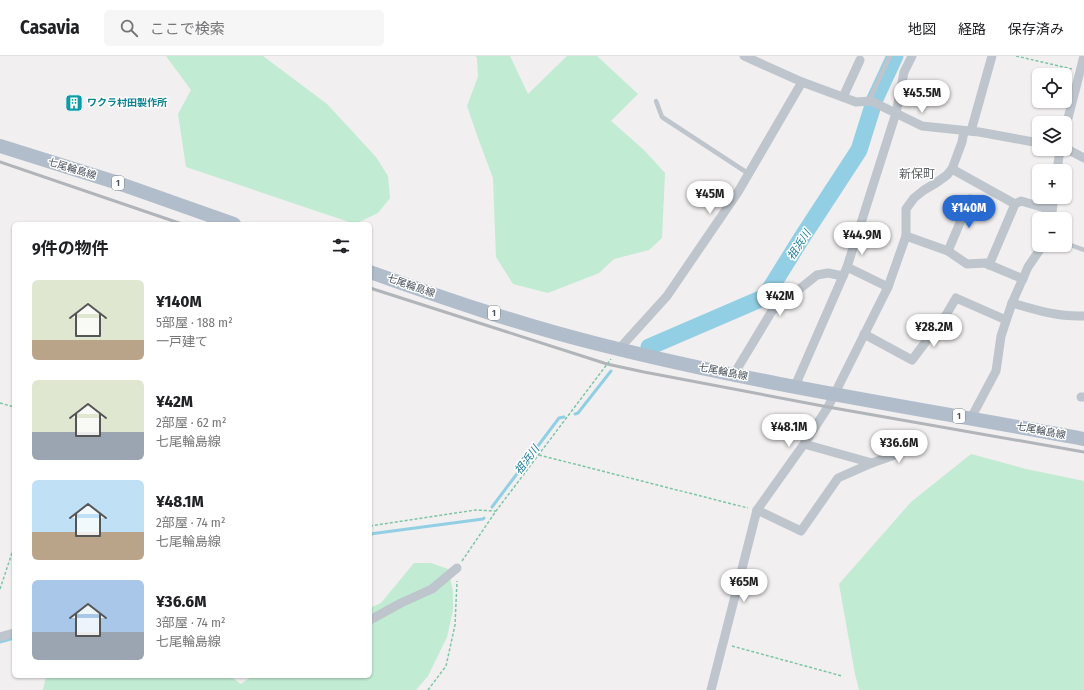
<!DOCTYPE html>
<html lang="ja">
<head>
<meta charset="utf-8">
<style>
	body { margin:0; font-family:"Fira Sans Condensed","Noto Sans JP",sans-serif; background:#f6f6f6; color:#202124; height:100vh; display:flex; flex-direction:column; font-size:15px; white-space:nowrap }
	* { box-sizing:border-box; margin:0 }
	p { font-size:13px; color:#757577 }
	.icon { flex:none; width:22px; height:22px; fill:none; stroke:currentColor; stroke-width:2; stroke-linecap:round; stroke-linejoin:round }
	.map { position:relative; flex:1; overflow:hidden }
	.drawer { position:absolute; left:12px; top:166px; width:360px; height:456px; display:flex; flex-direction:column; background:#fff; border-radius:6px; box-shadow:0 1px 3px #0004 }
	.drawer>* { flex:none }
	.fabs { position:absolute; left:1032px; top:12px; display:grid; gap:8px }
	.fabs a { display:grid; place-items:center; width:40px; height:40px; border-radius:6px; background:#fff; box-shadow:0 1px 3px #0004; font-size:20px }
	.price { position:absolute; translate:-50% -34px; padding:0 9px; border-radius:14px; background:#fff; color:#222; font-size:13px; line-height:26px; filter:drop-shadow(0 1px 2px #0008) }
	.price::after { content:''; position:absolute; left:50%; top:24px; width:12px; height:9px; margin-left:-6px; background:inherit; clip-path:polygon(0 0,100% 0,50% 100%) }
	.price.selected { background:#296ad1; color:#fff }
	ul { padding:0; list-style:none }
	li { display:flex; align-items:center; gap:12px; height:100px; padding:0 20px }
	li span { display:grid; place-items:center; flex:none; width:112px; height:80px; border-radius:6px; color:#555 }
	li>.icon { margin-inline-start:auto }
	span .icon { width:48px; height:48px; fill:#fffc; stroke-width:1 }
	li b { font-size:17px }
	h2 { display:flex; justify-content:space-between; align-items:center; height:48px; padding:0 20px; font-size:17px }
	header { display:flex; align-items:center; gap:24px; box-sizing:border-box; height:56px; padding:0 20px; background:#fff; border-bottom:1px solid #e0e0e0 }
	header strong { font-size:19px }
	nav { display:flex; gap:22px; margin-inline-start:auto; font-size:14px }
	.search { width:280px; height:36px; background:#f6f6f6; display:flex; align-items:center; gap:10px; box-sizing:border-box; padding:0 14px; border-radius:6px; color:#757577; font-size:15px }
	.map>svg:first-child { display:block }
	.green { fill:#c1ebd3 }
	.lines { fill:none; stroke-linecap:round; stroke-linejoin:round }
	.stream { stroke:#92cfe4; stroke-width:3 }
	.river { stroke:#92cfe4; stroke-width:17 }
	.path { stroke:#7cc6a5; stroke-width:1.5; stroke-dasharray:3 2; stroke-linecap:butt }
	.lane { stroke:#bec5cc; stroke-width:4.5 }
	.street { stroke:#bec5cc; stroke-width:9 }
	.primary { stroke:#b1bdcb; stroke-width:14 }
	.rail { stroke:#b1b4b8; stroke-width:3 }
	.labels { text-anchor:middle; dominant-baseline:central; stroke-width:3; stroke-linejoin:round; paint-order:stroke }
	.shield { fill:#fff; stroke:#7f858c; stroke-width:1 }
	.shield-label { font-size:9px; font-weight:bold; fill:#48515b }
	.culture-label { font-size:10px; font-weight:bold; fill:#0d838f; stroke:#fff; text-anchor:start }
	.street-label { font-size:10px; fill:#48515b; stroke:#fff }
	.water-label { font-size:11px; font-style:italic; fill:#197b9d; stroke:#fff }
	.quarter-label { font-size:12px; fill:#5c5f63; stroke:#fff }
</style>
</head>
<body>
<header>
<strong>Casavia</strong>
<div class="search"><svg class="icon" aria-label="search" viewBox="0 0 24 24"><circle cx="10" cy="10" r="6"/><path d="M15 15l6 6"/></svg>ここで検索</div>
<nav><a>地図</a><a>経路</a><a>保存済み</a></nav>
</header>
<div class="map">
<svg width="1084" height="634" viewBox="0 0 1084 634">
	<rect width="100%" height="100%" fill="#f1efef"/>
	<!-- green -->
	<g class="green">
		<polygon points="166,0 263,0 327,48 376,101 388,120 390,142 378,157 355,168 186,111 178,58 191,34"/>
		<polygon points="475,0 510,0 528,38 567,0 597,0 638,38 611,65 644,94 665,117 662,182 649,194 614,203 599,217 548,237 513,228 496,201 493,122 478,82 467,50 478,21 477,2"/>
		<polygon points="971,398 1026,413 1084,425 1084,634 859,634 855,618 839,528 911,446"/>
		<polygon points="414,507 431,507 448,513 453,535 453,554 447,581 428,620 416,634 43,634 46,620 230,620 241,628 252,620 370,620 370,552 381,547"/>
	</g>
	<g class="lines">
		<!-- stream -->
		<g class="stream">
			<polyline points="575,358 578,357 611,315"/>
			<polyline points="492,451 559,362 564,361"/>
			<polyline points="370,478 483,463 484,462"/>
			<polyline points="0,586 14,582"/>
		</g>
		<!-- river -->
		<polyline class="river" points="649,291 765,241 801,183 859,94 875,43 895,0"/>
		<!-- path -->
		<g class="path">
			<polyline points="1016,0 1072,13"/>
			<polyline points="0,347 14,351"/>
			<polyline points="539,399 748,452"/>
			<polyline points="370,470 476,454 496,455"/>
			<polyline points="462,505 496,455 611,303"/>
			<polyline points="0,533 14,491"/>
			<polyline points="732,590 842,620"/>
			<polyline points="428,634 446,610 455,569 457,525"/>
		</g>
		<!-- lane -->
		<g class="lane">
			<polyline points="656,45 662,61 749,118"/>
			<polyline points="869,45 890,0"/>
			<polyline points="1065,187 1084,194"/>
		</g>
		<!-- street -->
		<g class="street">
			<polyline points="744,0 802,26 856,46 871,45 922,70 979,76 1039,87"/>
			<polyline points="843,41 860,4"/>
			<polyline points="1065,74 1084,0"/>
			<polyline points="971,75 992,0"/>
			<polyline points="1065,92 1084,102"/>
			<polyline points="952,113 1015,148"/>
			<polyline points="1057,115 1060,93"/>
			<polyline points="1051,163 1054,141"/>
			<polyline points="906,180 948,195 967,208 985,207 1023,223"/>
			<polyline points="948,195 970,143"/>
			<polyline points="989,209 1015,148 1021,145 1052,154"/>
			<polyline points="847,211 888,231"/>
			<path d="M 1012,247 C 1036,254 1058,261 1083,260"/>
			<polyline points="864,278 912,304 946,259 956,242 1006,264"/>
			<polyline points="619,293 667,240 738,136 802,26"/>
			<polyline points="734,318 772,255 817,219 828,217 843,220"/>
			<polyline points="795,330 847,211 896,57 904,16 912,0"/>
			<polyline points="1081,341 1084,341"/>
			<polyline points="971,362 996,315 1001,280 1012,247 1028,211 1043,189"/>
			<polyline points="872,407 920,390"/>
			<polyline points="757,454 801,475 838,422 872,407 804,388"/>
			<polyline points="370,564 401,547 432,533 457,512"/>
			<polyline points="0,581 14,577"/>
			<polyline points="711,634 757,454 804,388 828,351 888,231 906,180 906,153 914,142 924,134 936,127 947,119 952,113 962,86 964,75"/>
		</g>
		<!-- primary -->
		<g class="primary">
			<polyline points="0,90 115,126 234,168"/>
			<path d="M 370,216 C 446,243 524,270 602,289 C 761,329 923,353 1084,383"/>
		</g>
		<!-- rail -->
		<g class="rail">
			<polyline points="0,106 182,168"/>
			<polyline points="370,232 607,308 644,316 828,351 1084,396"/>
		</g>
	</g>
	<!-- icons -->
	<defs>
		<symbol id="building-square" viewBox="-11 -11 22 22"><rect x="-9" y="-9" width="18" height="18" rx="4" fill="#0f9aa8" stroke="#fff"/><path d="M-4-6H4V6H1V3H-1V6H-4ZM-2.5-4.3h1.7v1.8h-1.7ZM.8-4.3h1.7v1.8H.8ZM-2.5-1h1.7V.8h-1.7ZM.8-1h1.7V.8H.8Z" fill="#fff"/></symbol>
	</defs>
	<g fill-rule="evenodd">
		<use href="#building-square" x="64" y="37" width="20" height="20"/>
	</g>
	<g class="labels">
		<!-- shield labels -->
		<g class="shield">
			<rect x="112" y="120" width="12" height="14" rx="3"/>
			<rect x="488" y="250" width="12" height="14" rx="3"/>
			<rect x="953" y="353" width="12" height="14" rx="3"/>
		</g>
		<g class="shield-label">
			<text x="118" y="127">1</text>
			<text x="494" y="257">1</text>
			<text x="959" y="360">1</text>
		</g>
		<!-- culture labels -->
		<g class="culture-label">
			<text x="87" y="47">ワクラ村田製作所</text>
		</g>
		<!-- street labels -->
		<g class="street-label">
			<text transform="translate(72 113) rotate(17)">七尾輪島線</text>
			<text transform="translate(411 230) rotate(19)">七尾輪島線</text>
			<text transform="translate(723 316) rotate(11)">七尾輪島線</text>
			<text transform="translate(1041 375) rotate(11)">七尾輪島線</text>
		</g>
		<!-- water labels -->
		<g class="water-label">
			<text transform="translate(799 189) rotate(-57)">祖浜川</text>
			<text transform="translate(527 404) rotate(-53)">祖浜川</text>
		</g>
		<!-- quarter labels -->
		<g class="quarter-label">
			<text x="917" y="118">新保町</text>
		</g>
	</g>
</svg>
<div class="fabs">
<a><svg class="icon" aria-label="locate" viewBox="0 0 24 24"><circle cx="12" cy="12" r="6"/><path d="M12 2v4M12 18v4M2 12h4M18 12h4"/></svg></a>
<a><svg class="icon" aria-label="layers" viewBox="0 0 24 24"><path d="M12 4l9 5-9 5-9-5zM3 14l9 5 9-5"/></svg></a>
<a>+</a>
<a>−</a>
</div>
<b class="price" style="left:922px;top:58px">¥45.5M</b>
<b class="price" style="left:710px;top:159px">¥45M</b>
<b class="price selected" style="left:969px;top:173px">¥140M</b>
<b class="price" style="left:862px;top:200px">¥44.9M</b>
<b class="price" style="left:780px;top:261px">¥42M</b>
<b class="price" style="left:934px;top:292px">¥28.2M</b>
<b class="price" style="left:789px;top:392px">¥48.1M</b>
<b class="price" style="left:899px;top:408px">¥36.6M</b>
<b class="price" style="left:744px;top:547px">¥65M</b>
<section class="drawer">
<h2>9件の物件<svg class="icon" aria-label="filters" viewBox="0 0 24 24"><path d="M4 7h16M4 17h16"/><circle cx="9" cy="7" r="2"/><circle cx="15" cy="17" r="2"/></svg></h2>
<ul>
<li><span style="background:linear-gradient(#dfe7d0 75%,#b9a48a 0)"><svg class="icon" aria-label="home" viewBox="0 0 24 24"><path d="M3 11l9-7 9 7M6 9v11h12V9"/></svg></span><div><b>¥140M</b><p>5部屋 · 188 m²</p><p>一戸建て</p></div></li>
<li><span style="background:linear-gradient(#dfe7d0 65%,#9aa5b1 0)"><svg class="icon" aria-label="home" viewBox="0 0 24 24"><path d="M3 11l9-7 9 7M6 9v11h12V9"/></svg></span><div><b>¥42M</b><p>2部屋 · 62 m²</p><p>七尾輪島線</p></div></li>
<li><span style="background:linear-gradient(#bfe0f5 65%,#b9a48a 0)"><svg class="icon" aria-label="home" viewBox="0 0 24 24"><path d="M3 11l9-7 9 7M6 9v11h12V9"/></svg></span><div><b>¥48.1M</b><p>2部屋 · 74 m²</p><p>七尾輪島線</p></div></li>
<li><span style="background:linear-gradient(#a9c7e8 65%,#9aa5b1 0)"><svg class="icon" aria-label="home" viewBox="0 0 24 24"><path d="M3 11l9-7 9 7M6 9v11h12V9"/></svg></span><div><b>¥36.6M</b><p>3部屋 · 74 m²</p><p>七尾輪島線</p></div></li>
</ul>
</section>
</div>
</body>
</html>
